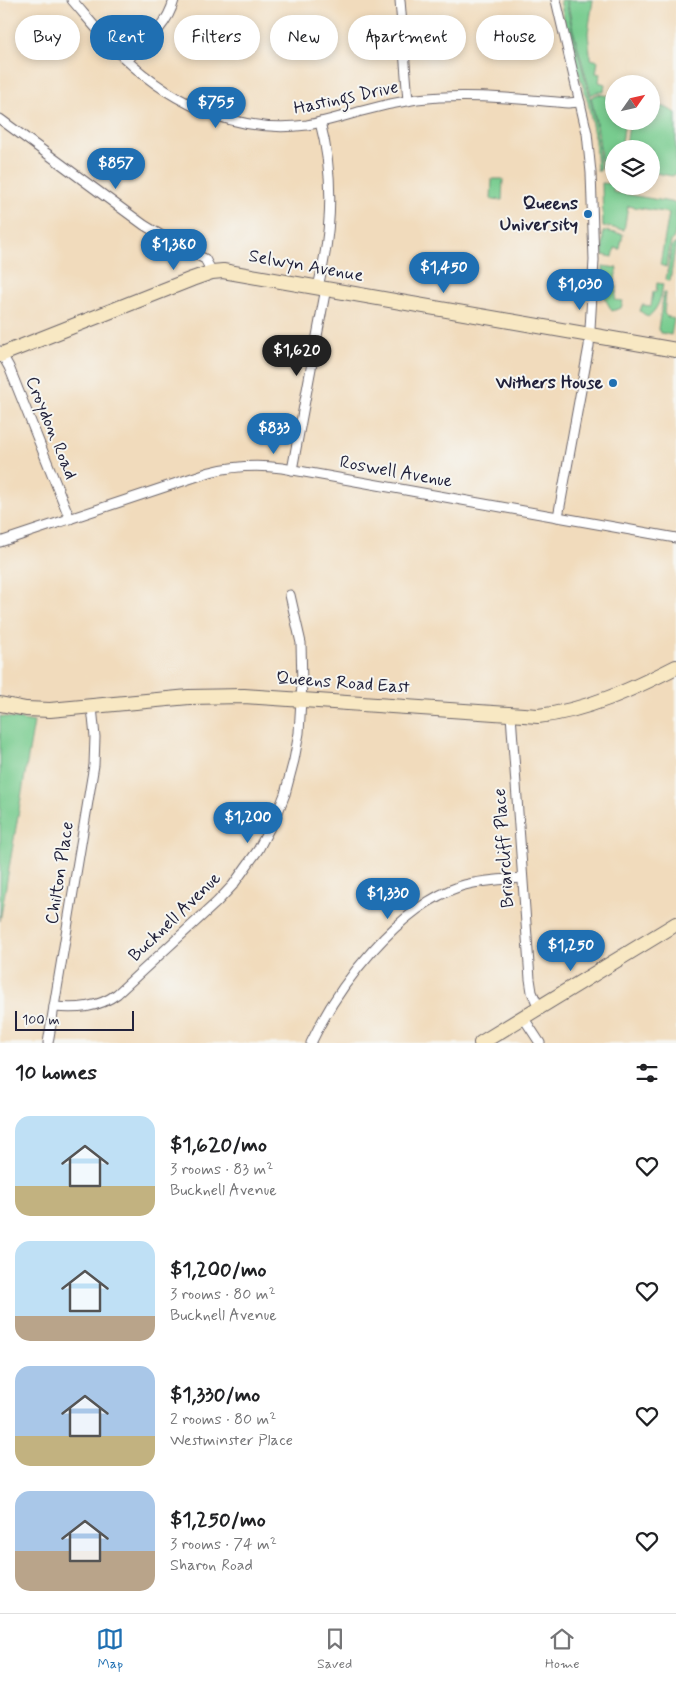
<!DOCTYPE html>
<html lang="en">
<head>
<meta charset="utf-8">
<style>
	body { margin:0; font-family:Mynerve,sans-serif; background:#f6f6f6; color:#202124; height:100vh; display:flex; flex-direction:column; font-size:19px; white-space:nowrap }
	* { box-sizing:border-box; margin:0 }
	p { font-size:16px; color:#757577 }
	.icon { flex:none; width:28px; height:28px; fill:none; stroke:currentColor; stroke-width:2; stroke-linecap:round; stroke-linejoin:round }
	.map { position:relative; height:1043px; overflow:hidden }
	.side { display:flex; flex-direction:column; background:#fff; flex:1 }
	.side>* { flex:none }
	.guide { position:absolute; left:15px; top:15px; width:646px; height:45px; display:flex; gap:10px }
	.needle { width:32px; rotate:56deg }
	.buttons { position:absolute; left:605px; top:75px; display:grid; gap:10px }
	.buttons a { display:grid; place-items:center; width:55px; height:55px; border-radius:50%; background:#fff; box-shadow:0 2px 8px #0003; font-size:25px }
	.scale { position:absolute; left:15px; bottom:12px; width:119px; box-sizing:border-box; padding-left:5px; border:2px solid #22223b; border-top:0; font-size:14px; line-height:18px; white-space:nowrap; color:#22223b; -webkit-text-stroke:4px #f6f6f2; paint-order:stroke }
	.price { position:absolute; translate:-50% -42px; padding:0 11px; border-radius:18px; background:#1f6fb2; color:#fff; font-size:16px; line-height:32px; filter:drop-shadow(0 1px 2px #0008) }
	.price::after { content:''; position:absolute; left:50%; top:30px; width:15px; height:11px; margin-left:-8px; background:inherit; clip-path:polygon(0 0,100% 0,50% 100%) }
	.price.current { background:#222; color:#fff }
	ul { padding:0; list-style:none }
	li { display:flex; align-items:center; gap:15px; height:125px; padding:0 15px }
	li span { display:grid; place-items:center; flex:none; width:140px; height:100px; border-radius:15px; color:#555 }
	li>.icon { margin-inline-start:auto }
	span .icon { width:60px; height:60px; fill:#fffc; stroke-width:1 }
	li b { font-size:21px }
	h2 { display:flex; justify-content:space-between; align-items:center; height:60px; padding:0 15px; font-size:21px }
	.pill { padding:0 18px; border-radius:22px; background:#fff; box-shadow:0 2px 8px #0003; font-size:18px; line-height:45px }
	.pill.current { background:#1f6fb2; color:#fff }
	.tabs { display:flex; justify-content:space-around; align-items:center; height:70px; border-top:1px solid #e0e0e0; background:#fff; font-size:14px; color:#757577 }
	.tabs a { display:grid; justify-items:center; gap:2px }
	.tabs .current { color:#1f6fb2 }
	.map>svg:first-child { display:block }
	.green { fill:#78cc8f; stroke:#4d7765 }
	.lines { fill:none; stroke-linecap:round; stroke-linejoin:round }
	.street-casing { stroke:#6a6368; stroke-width:11 }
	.secondary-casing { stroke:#6a6368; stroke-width:16 }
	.street { stroke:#fff; stroke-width:9 }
	.secondary { stroke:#f8e8c3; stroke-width:14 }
	.poi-dot { fill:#1f6fb2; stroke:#f6f6f2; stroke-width:2 }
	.labels { text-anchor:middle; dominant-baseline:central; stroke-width:4; stroke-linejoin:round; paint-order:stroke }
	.street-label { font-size:18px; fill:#22223b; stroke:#f6f6f2 }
	.poi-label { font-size:18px; font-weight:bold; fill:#22223b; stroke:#f6f6f2; text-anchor:end }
</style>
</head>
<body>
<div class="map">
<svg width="676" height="1043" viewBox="0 0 676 1043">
	<rect width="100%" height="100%" fill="#f6f6f2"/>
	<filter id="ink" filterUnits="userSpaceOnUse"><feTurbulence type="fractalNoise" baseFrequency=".02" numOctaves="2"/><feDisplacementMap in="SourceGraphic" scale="10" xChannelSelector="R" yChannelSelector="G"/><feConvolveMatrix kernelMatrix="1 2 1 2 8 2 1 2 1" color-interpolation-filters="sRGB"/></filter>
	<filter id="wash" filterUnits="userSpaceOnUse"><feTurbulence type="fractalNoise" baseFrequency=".0096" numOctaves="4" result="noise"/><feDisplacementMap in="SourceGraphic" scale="20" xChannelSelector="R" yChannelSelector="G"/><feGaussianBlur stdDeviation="1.12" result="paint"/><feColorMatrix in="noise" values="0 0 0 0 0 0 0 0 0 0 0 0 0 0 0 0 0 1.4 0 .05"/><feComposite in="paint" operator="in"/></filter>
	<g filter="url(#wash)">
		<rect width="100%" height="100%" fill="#f1dbbc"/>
		<!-- green -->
		<g class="green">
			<path d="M 560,0 L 566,0 C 572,35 583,68 591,102 C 596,124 599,148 600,171 L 597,171 L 595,141 L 588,103 L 568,39 Z"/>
			<polygon points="567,0 593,0 588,33 590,54 591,55 591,59 598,61 596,73 600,74 599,82 605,84 604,92 597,92 591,95 573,30"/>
			<polygon points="598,94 614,97 614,121 625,121 621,149 614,149 614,166 602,168 598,131 591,97"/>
			<polygon points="651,105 665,107 676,113 676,174 672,176 651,172 651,149 625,149 630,121 651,121"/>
			<polygon points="492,179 503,179 502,200 491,199"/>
			<polygon points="602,183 613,184 613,192 676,203 676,228 674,237 671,242 666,267 660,265 669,213 628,206 624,230 603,226"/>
			<polygon points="603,231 623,234 620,249 615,248 613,257 603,255"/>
			<polygon points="676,243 670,281 668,281 666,279 672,246"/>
			<polygon points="603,266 617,268 614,286 617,287 615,300 623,301 621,308 612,311 604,297"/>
			<path d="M 657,283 L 663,284 C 661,298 659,308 648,317 L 640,311 L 642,305 L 651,306 L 653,292 L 656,292 Z"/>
			<polygon points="664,292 666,293 664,313 666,316 674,319 671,335 661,333 658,329"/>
			<polygon points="0,716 34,722 0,921"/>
		</g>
	</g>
	<g filter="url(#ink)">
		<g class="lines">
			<defs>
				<g id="street">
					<path d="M 72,0 C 85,15 98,31 112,46 C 163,99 231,135 307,125 C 325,122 343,116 362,111 C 380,106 398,102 417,99 C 467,93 518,99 568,103 L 580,102"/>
					<polyline points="400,0 408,101"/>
					<polyline points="556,0 587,133 591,173 594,260 589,346 558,517"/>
					<path d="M 127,60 C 146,42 167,27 174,0"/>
					<polyline points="0,119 144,225 177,245 205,259 212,272"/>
					<path d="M 318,287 C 332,232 335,178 320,122"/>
					<polyline points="0,351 9,367 70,519"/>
					<polyline points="292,470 326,288"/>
					<path d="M 0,542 L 210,472 C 234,466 258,465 282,468 L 676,538"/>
					<polyline points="511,715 530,979 532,992 539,1008"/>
					<path d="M 54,1007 C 77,1009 98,1008 117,994 L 217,902 L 233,885 L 258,850 L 278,812 L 285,794 L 294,760 L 299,733 L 302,683 L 301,643 L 290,595"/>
					<polyline points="523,1017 540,1043"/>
					<polyline points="48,1043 94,765 95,737 92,707"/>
					<path d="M 311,1043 C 338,985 398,907 461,886 C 481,880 502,880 522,878"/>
				</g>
				<g id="secondary">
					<polyline points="0,355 192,279 212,272 223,271 676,350"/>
					<path d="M 0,704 L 26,709 L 50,710 L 189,697 L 244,696 L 538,716 C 586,711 633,689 676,667"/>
					<polyline points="481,1043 676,924"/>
				</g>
			</defs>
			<!-- street casing -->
			<use href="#street" class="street-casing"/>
			<!-- secondary casing -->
			<use href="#secondary" class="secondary-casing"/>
			<!-- street -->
			<use href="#street" class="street"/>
			<!-- secondary -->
			<use href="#secondary" class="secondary"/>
		</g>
	</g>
	<!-- markers -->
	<g class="poi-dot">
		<circle cx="588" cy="214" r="5"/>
		<circle cx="613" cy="383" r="5"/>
	</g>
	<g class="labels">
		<!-- street labels -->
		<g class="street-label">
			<text transform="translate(346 98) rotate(-12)">Hastings Drive</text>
			<text transform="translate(306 266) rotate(10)">Selwyn Avenue</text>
			<text transform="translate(51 428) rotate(68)">Croydon Road</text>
			<text transform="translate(396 472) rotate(10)">Roswell Avenue</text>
			<text transform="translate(343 683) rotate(4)">Queens Road East</text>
			<text transform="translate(504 848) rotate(-94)">Briarcliff Place</text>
			<text transform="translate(60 873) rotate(-81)">Chilton Place</text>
			<text transform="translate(175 917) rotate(-44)">Bucknell Avenue</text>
		</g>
		<!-- poi labels -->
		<g class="poi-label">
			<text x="578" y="204">Queens<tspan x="578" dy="21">University</tspan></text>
			<text x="603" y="383">Withers House</text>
		</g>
	</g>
</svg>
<div class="buttons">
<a><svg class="needle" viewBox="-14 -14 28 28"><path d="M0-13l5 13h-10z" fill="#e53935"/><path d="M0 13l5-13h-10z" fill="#757577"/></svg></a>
<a><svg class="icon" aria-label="layers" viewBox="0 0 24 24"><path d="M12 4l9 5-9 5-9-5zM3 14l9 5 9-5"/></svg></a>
</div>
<div class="scale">100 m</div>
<b class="price" style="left:216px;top:129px">$755</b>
<b class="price" style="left:116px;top:190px">$857</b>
<b class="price" style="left:174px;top:271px">$1,380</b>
<b class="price" style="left:444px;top:294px">$1,450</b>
<b class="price" style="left:580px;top:311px">$1,030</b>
<b class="price current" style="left:297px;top:377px">$1,620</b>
<b class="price" style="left:274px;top:455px">$833</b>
<b class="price" style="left:248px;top:844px">$1,200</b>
<b class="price" style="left:388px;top:920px">$1,330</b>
<b class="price" style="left:571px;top:972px">$1,250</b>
<div class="guide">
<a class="pill">Buy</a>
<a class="pill current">Rent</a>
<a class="pill">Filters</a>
<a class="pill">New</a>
<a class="pill">Apartment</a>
<a class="pill">House</a>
</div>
</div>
<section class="side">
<h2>10 homes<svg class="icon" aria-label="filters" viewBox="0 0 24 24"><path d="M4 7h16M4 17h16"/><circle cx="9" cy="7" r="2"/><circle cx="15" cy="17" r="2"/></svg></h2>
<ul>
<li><span style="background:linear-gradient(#bfe0f5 70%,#c2b280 0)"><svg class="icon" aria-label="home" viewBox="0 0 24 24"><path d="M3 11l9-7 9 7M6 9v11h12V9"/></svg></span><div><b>$1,620/mo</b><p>3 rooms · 83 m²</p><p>Bucknell Avenue</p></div><svg class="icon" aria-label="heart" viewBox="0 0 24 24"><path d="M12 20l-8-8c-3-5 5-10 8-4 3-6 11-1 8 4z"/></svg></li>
<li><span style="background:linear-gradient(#bfe0f5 75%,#b9a48a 0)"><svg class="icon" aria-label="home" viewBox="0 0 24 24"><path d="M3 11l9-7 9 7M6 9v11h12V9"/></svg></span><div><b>$1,200/mo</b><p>3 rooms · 80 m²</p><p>Bucknell Avenue</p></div><svg class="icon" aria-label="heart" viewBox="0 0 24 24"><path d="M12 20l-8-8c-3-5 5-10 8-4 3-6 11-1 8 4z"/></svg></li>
<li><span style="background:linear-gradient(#a9c7e8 70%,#c2b280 0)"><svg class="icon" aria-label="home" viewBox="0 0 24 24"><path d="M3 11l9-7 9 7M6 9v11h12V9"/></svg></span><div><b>$1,330/mo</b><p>2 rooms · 80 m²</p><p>Westminster Place</p></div><svg class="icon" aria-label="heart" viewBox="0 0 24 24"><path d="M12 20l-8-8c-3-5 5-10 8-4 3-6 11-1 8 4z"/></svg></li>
<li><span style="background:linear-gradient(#a9c7e8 60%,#b9a48a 0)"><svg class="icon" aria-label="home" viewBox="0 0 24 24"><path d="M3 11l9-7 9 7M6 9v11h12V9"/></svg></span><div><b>$1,250/mo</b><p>3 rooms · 74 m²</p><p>Sharon Road</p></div><svg class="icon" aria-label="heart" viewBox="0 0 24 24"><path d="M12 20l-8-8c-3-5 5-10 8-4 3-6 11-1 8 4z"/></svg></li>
</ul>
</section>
<nav class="tabs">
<a class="current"><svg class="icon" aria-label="map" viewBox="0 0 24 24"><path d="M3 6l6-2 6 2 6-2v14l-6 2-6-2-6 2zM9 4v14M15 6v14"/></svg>Map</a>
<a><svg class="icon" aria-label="saved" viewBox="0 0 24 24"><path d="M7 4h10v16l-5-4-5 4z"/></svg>Saved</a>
<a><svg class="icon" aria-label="home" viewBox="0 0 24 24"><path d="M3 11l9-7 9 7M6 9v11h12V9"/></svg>Home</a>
</nav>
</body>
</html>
